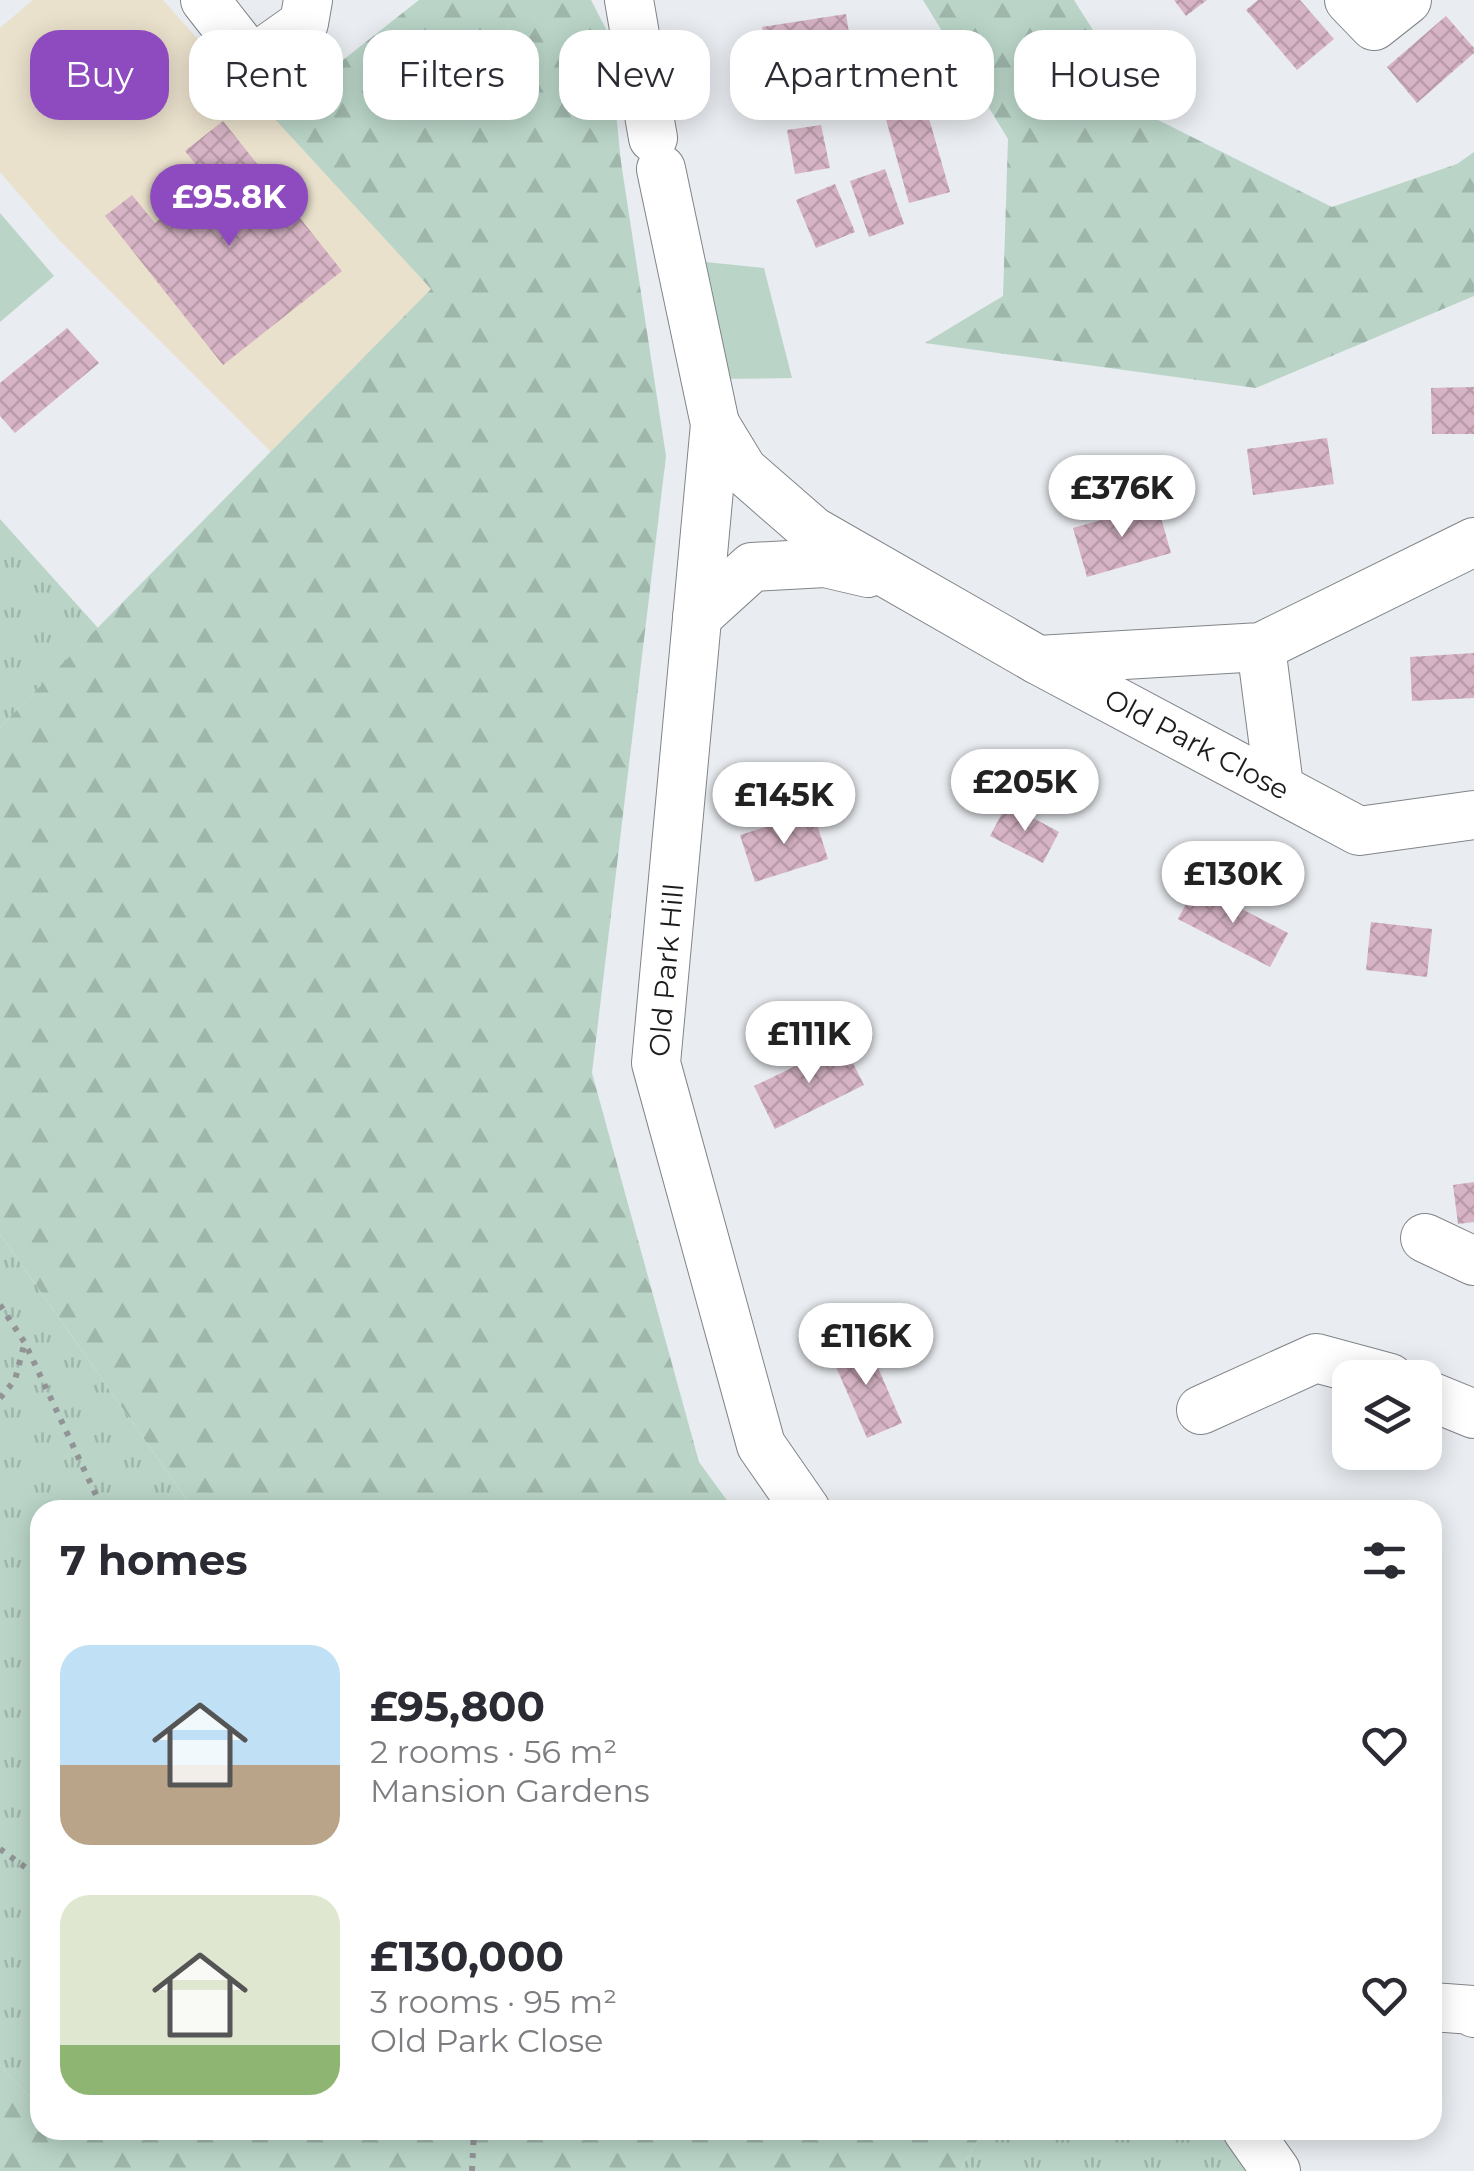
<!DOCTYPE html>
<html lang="en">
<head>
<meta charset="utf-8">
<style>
	body { margin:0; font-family:Montserrat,sans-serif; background:#f2f2f3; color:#2b2b33; height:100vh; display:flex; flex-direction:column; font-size:38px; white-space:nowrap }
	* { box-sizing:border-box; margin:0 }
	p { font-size:32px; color:#7c7c81 }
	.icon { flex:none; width:55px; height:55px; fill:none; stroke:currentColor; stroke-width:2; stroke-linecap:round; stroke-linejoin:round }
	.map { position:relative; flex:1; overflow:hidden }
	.drawer { position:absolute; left:30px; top:1500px; width:1412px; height:640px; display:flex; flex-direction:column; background:#fff; border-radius:30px; box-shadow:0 5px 25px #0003 }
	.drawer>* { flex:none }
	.top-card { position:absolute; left:30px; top:30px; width:1415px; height:90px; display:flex; gap:20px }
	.controls { position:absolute; left:1332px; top:1360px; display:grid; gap:20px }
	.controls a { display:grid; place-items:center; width:110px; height:110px; border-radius:20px; background:#fff; box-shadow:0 5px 25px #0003; font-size:50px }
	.price { position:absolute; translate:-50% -85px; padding:0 22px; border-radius:35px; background:#fff; color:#222; font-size:32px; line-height:65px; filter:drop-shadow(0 2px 5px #0008) }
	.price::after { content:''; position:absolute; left:50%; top:60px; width:30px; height:22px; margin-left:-15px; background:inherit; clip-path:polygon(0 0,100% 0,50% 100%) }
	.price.current { background:#8e4bbf; color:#fff }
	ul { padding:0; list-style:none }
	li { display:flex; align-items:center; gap:30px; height:250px; padding:0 30px }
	li span { display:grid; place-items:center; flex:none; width:280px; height:200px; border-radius:30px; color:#555 }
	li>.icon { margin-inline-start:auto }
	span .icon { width:120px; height:120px; fill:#fffc; stroke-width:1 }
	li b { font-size:42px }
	h2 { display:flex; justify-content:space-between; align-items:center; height:120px; padding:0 30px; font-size:42px }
	.chip { padding:0 35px; border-radius:30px; background:#fff; box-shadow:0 5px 25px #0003; font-size:35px; line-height:90px }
	.chip.current { background:#8e4bbf; color:#fff }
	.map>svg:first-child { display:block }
	.education { fill:#eae1cc }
	.grass { fill:url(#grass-tufts) }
	.forest { fill:url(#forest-firs) }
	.park { fill:#bad5c8 }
	.building { fill:url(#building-cross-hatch) }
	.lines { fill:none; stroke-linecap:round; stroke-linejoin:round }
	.minor-casing { stroke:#818488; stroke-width:50 }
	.path { stroke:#919395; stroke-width:6; stroke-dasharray:5 8; stroke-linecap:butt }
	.minor { stroke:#fff; stroke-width:48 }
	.labels { text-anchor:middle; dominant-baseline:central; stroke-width:8; stroke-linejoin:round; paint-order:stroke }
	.street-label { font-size:28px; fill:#1b1c1d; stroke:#fff }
</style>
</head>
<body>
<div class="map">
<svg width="1474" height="2171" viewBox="0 0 1474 2171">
	<defs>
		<pattern id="grass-tufts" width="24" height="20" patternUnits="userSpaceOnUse" patternTransform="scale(2.5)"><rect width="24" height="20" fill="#bad5c8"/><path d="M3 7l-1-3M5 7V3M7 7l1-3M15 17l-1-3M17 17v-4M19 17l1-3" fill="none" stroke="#9fb6ab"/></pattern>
		<pattern id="forest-firs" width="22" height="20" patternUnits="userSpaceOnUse" patternTransform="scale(2.5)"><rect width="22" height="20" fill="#bad5c8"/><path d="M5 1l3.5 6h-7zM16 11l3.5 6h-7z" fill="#9fb6ab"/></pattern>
		<pattern id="building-cross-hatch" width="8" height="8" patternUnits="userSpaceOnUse" patternTransform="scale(2.5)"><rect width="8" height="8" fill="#d7b4c5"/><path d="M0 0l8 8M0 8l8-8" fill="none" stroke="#b89aa9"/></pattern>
	</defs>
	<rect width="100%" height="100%" fill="#e9ecf0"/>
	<!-- education -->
	<polygon class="education" points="33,0 163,0 240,87 272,116 432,289 271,452 58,239 0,172 0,28"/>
	<!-- grass -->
	<g class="grass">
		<polygon points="0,519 98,628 0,727"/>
		<polygon points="0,1234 194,1510 40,1510 40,2108 0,2065"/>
		<polygon points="983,2130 1247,2130 1276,2171 960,2171"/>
	</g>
	<!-- forest -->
	<g class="forest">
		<polygon points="419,0 591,0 608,33 621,162 666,456 592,1073 699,1462 734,1510 194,1510 0,1234 0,727 431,289 272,116"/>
		<polygon points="923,0 1074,0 1146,114 1332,207 1457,164 1474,152 1474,296 1256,388 925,343 1003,296 1008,139"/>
		<polygon points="0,2065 40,2108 40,2130 983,2130 960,2171 0,2171"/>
	</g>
	<!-- park -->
	<g class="park">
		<polygon points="0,213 54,276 0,322"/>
		<polygon points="696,261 764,268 792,378 719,379"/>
	</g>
	<!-- building -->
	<g class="building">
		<polygon points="1174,0 1207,0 1186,16"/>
		<polygon points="1258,0 1300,0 1334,39 1297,70 1246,10"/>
		<polygon points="846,14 853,58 769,72 762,27"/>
		<polygon points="1446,16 1474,48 1474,53 1417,103 1387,67"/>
		<polygon points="922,94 950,192 909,203 882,105"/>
		<polygon points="223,121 342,271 223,365 105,216 132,195 155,223 209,181 185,151"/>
		<polygon points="821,125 830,168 795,174 787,130"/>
		<polygon points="885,169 904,224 869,237 850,181"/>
		<polygon points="835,184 855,232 816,248 796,200"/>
		<polygon points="67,328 99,363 15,433 0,416 0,383"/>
		<polygon points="1474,387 1474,434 1432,434 1431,388"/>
		<polygon points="1327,438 1334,484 1253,495 1247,449"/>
		<polygon points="1157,504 1171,553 1087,577 1073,528"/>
		<polygon points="1474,653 1474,698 1412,701 1410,657"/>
		<polygon points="1007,804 1059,832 1043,863 990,836"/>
		<polygon points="813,812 828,859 755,882 740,835"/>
		<polygon points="1196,885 1288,933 1270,967 1178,919"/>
		<polygon points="1371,922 1432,929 1427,977 1366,970"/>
		<polygon points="843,1043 864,1085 775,1129 754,1086"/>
		<polygon points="1474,1182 1474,1222 1458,1224 1453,1185"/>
		<polygon points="865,1338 902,1423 867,1438 830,1353"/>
	</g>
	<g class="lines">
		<defs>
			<g id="minor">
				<polyline points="205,0 252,60 304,23 308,0"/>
				<polyline points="629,0 653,138"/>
				<polyline points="1349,0 1374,26 1407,0"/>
				<polyline points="661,169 715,424 656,1063 761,1445 806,1510"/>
				<polyline points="715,424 743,470 813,531 1038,660 1261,647 1474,542"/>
				<polyline points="697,617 752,567 825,563 868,573"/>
				<polyline points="1261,647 1279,786"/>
				<polyline points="1038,660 1359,831 1474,815"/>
				<polyline points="1425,1238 1474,1261"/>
				<polyline points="1425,1394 1474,1414"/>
				<polyline points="1201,1410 1316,1358 1390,1378"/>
				<polyline points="1432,2007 1473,2010 1474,2013"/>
				<polyline points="1247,2130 1276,2171"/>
			</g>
		</defs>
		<!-- minor casing -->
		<use href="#minor" class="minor-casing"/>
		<!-- path -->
		<g class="path">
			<polyline points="0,1305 25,1343 103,1510"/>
			<polyline points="0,1398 15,1380 24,1345"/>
			<polyline points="0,1849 40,1878"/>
			<polyline points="472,2171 474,2130"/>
		</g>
		<!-- minor -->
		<use href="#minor" class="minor"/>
	</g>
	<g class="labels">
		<!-- street labels -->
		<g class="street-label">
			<text transform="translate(1197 744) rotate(28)">Old Park Close</text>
			<text transform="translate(666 970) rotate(-85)">Old Park Hill</text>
		</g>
	</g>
</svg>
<div class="controls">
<a><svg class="icon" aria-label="layers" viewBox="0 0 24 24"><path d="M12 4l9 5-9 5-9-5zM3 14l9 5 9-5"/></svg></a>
</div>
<b class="price current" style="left:229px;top:249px">£95.8K</b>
<b class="price" style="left:1122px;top:540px">£376K</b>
<b class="price" style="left:1025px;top:834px">£205K</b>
<b class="price" style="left:784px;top:847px">£145K</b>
<b class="price" style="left:1233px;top:926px">£130K</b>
<b class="price" style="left:809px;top:1086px">£111K</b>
<b class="price" style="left:866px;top:1388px">£116K</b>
<div class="top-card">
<a class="chip current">Buy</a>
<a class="chip">Rent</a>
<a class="chip">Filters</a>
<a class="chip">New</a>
<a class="chip">Apartment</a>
<a class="chip">House</a>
</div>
<section class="drawer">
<h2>7 homes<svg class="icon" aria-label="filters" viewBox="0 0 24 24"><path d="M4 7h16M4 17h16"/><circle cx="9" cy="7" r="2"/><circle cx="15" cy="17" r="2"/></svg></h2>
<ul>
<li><span style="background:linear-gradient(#bfe0f5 60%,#b9a48a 0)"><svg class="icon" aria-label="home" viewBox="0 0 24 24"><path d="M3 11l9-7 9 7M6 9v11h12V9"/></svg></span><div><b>£95,800</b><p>2 rooms · 56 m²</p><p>Mansion Gardens</p></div><svg class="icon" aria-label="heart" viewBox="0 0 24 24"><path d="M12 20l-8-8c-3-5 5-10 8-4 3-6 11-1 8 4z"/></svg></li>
<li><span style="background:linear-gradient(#dfe7d0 75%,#8fb573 0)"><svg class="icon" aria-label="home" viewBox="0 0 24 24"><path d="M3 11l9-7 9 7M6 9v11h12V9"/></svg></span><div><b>£130,000</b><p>3 rooms · 95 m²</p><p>Old Park Close</p></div><svg class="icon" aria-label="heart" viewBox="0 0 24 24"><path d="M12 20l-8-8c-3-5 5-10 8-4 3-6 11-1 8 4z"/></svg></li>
</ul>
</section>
</div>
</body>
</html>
